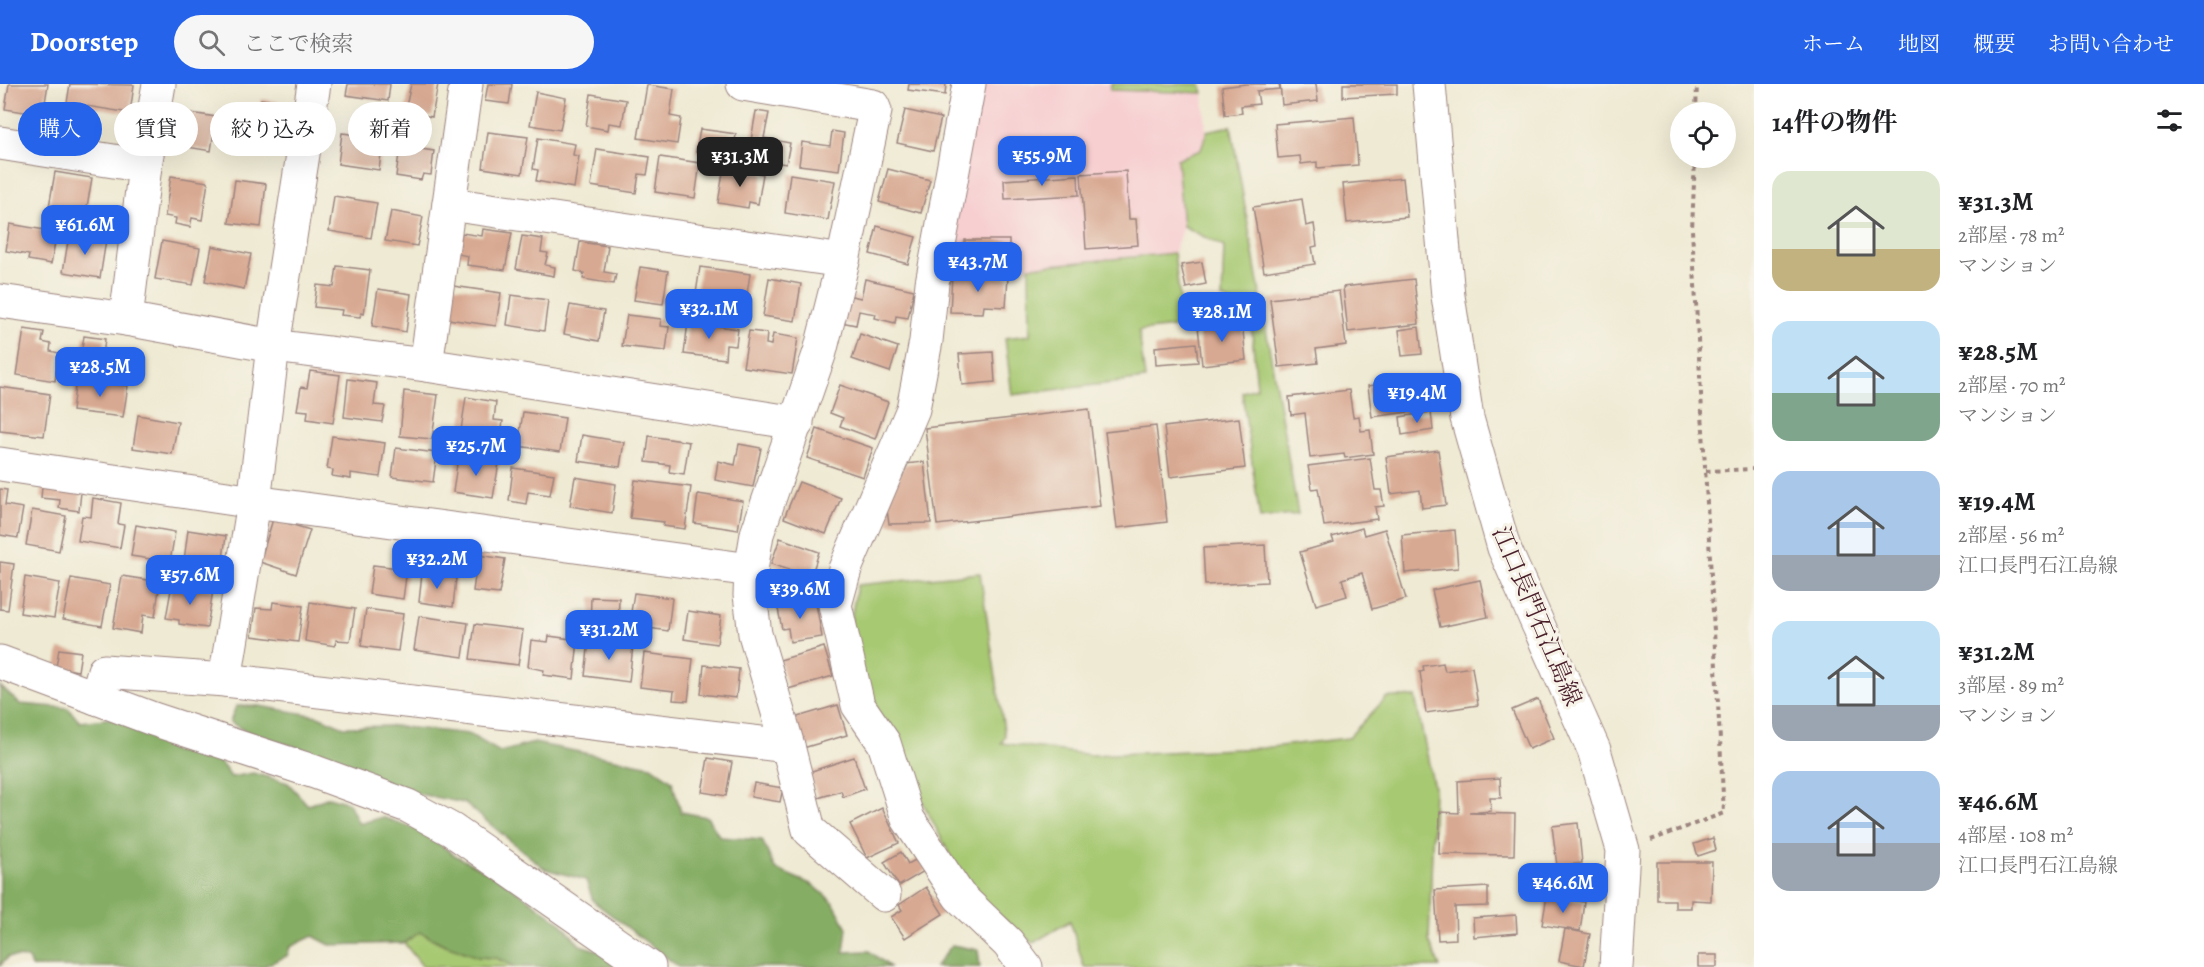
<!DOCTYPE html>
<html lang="ja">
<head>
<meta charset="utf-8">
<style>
	body { margin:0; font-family:Alegreya,"Noto Serif JP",serif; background:#f6f6f6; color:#202124; height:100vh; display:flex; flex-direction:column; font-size:22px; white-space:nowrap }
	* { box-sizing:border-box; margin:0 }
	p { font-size:20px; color:#757577 }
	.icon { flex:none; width:33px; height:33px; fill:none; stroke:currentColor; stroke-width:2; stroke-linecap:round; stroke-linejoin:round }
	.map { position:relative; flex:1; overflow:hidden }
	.sheet { display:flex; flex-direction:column; background:#fff; width:450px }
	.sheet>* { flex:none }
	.hud { position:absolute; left:18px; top:18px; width:570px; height:54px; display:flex; gap:12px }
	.buttons { position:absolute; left:1670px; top:18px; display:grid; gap:12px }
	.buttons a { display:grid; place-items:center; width:66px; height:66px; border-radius:50%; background:#fff; box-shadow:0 6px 24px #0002; font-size:30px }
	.price { position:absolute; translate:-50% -51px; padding:0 14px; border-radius:12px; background:#2563eb; color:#fff; font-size:20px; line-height:39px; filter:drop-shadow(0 2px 3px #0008) }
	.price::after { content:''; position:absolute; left:50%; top:36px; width:18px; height:14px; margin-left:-9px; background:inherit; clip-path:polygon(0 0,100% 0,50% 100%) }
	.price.current { background:#222; color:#fff }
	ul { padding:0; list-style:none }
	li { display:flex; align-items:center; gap:18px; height:150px; padding:0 18px }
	li span { display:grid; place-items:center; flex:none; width:168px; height:120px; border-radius:18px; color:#555 }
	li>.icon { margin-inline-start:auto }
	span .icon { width:72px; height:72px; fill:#fffc; stroke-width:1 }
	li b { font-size:26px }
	h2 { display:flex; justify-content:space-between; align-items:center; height:72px; padding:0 18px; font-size:26px }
	.chip { padding:0 21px; border-radius:27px; background:#fff; box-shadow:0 6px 24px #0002; font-size:21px; line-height:54px }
	.chip.current { background:#2563eb; color:#fff }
	header { display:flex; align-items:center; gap:36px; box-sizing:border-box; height:84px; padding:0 30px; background:#2563eb; color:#fff }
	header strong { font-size:28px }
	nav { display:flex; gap:33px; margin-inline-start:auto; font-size:21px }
	.search { width:420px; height:54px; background:#f6f6f6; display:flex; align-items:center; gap:15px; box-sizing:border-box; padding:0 21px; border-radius:33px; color:#757577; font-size:22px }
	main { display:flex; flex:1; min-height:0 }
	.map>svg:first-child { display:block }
	.built { fill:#f7cfd1 }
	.green { fill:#a7c972; stroke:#78744e; stroke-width:1.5 }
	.forest { fill:#85ad64; stroke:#686648; stroke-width:1.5 }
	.building { fill:#d8a992 }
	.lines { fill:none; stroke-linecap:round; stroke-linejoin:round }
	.street-casing { stroke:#9c847f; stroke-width:35 }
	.secondary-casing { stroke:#9c847f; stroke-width:35 }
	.path { stroke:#9c847f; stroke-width:4; stroke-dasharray:4.5 4.5; stroke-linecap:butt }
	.street { stroke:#fff; stroke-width:33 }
	.secondary { stroke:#fff; stroke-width:33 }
	.labels { text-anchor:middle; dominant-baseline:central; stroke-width:6; stroke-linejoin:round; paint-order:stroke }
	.street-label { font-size:24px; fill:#4a1f2b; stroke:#f7f3e8 }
</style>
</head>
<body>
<header>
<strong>Doorstep</strong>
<div class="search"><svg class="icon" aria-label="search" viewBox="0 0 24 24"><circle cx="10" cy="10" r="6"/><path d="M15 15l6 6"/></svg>ここで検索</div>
<nav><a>ホーム</a><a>地図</a><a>概要</a><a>お問い合わせ</a></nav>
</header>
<main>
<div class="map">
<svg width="1754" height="883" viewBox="0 0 1754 883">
	<rect width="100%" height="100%" fill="#f7f3e8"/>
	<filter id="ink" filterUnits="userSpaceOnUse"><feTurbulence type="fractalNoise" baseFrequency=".0167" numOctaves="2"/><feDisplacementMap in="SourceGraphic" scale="12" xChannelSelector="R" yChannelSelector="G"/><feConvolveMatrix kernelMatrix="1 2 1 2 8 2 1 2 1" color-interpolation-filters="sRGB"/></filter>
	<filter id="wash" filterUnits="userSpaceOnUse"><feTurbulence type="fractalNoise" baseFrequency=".008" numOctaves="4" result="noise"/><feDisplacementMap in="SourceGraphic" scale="24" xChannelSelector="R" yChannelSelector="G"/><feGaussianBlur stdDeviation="1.35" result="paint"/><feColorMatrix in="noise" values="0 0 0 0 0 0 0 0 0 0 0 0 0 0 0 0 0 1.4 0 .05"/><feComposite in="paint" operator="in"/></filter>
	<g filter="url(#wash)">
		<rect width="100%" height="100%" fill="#efead3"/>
		<!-- built -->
		<polygon class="built" points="979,0 1111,0 1111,6 1203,9 1206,47 1201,66 1177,75 1183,142 1174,169 1029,183 945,185"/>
		<!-- green -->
		<g class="green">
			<polygon points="1111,0 1201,0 1203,9 1110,6"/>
			<polygon points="1231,42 1298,430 1260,435 1242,308 1257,304 1250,226 1222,214 1224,163 1183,142 1177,75 1201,66 1207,47"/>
			<polygon points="1174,169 1183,242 1139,247 1145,295 1012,311 1005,254 1030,251 1029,183"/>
			<polygon points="980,489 1005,653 1001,659 1091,671 1263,664 1348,654 1387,613 1415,613 1434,704 1429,857 1440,883 1084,883 1070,837 1033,859 969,807 867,612 850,541 857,501"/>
			<polygon points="420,848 441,859 478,873 496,874 516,883 423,883 404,859"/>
		</g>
		<!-- forest -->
		<g class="forest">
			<polygon points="0,602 20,620 68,624 80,638 112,634 156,648 172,667 216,673 231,693 253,689 288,699 308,721 329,713 349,719 359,740 382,733 419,746 458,773 499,794 560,838 580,861 606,869 622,883 516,883 496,874 478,873 441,859 420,848 404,859 330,861 313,852 290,863 287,872 262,883 31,883 28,874 8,873 0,882"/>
			<polygon points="236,622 259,622 318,632 344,643 394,642 469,650 500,668 534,659 651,682 672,697 681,728 707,733 720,753 762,756 775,785 813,801 833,818 847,844 844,868 869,867 890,883 679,883 593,817 586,796 545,785 464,719 404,707 338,675 250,650 230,638"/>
			<polygon points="952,861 978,866 980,883 935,883"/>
		</g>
		<g id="blocks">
			<!-- building -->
			<g class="building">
				<polygon points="9,0 48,0 43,31 5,25"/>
				<polygon points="70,0 134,1 130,29 67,19"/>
				<polygon points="348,0 390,0 388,17 346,11"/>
				<polygon points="411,0 438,0 432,33 405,27"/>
				<polygon points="488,0 512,0 509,20 485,17"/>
				<polygon points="909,0 946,0 945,11 908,6"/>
				<polygon points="1246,0 1279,0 1280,5 1257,7 1259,20 1241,22 1242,29 1225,31 1222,3"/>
				<polygon points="1280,0 1316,0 1318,17 1282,21"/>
				<polygon points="1343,0 1397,0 1397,10 1343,13"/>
				<polygon points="647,1 674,5 670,32 681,34 677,60 638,54"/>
				<polygon points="536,8 566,14 560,46 530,41"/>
				<polygon points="591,10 626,16 622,41 609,39 608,46 586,42"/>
				<polygon points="261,15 280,18 277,41 258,38"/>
				<polygon points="905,26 941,34 933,67 897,59"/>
				<polygon points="178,27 216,33 211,67 181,62 182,56 174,55"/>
				<polygon points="756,27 769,29 764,54 790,59 786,80 748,74"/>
				<polygon points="1354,33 1358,81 1317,84 1317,78 1301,80 1300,72 1278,74 1275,40"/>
				<polygon points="700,45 736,50 733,73 696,68"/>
				<polygon points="832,47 844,49 839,86 799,81 802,58 830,62"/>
				<polygon points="488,48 528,53 522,90 483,84"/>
				<polygon points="342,49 383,54 379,86 338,80"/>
				<polygon points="538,54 575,60 573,71 579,72 574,104 536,97 538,86 533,85"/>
				<polygon points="400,62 434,67 431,91 423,90 421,96 396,92"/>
				<polygon points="597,65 650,73 647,91 639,90 636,109 591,102"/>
				<polygon points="660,73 700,79 695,114 655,108"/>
				<polygon points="724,83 763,90 758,120 749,118 748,124 718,119"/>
				<polygon points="888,85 930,96 921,129 879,118"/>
				<polygon points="1126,87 1129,135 1136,135 1138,161 1086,165 1081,90"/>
				<polygon points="55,88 92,94 83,146 46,140"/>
				<polygon points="790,90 835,97 828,136 785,129"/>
				<polygon points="1078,91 1079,111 1005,115 1004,96"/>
				<polygon points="171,92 208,98 202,136 192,134 190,143 175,140 176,134 165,132"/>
				<polygon points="1403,94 1407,133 1347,139 1343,100"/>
				<polygon points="235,96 266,100 261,143 229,139"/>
				<polygon points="334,112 377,119 371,154 329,147"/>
				<polygon points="1302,115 1306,142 1314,140 1317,162 1312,163 1315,180 1264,188 1253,123"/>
				<polygon points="391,127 423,133 417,162 385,157"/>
				<polygon points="10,140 57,148 51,180 28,176 29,171 6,167"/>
				<polygon points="877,142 916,153 908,180 870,170"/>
				<polygon points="483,145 512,149 505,186 467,181 468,172 458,170 462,149 482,152"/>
				<polygon points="69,151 106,156 100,194 63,188"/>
				<polygon points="522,152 543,155 541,168 548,169 545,181 555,183 554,192 516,185"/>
				<rect x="965" y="156" width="44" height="22"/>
				<polygon points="162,157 200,164 193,201 155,195"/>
				<polygon points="580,158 608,162 604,188 616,190 614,200 583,195 584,189 575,187"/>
				<polygon points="212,162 251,170 244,205 205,197"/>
				<polygon points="1202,178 1206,200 1186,204 1181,181"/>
				<polygon points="337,182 370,186 364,230 361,229 360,233 341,231 342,226 314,223 317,201 334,203"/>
				<polygon points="640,183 668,187 663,220 634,216"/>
				<polygon points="700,183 750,190 745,223 695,216"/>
				<polygon points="952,191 1008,193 1006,223 984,222 983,229 950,228"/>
				<polygon points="769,194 801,200 795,237 763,232"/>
				<polygon points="865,195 914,206 908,234 896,232 895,239 875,234 876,230 859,227 856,241 841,238 847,211 861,214"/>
				<polygon points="1414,195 1419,240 1348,248 1343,203"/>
				<polygon points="453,202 501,209 496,242 448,235"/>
				<polygon points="378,205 411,210 406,248 372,242"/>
				<polygon points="1339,207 1346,261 1316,265 1318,279 1279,283 1270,215"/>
				<polygon points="511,211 548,216 544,247 507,241"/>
				<polygon points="570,221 604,227 599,257 564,250"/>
				<polygon points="627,231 661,235 660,242 669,243 666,267 622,262"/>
				<polygon points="1242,237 1246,276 1202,281 1198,242"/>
				<polygon points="688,238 738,245 736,262 726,261 725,275 684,270"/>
				<polygon points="1419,243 1422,270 1402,272 1399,246"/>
				<polygon points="24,245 44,248 42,258 51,260 50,267 59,269 55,297 17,291"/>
				<polygon points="749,247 767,249 766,260 771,261 773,250 798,254 792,290 743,283"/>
				<polygon points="860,250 898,263 890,288 852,275"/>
				<polygon points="84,252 105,255 102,279 80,277"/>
				<polygon points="1196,259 1198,278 1156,281 1155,263"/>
				<polygon points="993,268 995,298 962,301 959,270"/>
				<polygon points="310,287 340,291 333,339 307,335 308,327 297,326 301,303 307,304"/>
				<polygon points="76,295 128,302 123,333 72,327"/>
				<polygon points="348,295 377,299 374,321 385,322 382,338 344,333"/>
				<polygon points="1412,296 1416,327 1372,333 1368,302"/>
				<polygon points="840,301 888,318 875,355 840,342 843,334 830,329"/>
				<polygon points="0,303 50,310 44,352 0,347"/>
				<polygon points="1349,306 1353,333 1359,332 1361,347 1370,346 1373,370 1345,374 1344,370 1310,374 1305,329 1291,331 1289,313"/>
				<polygon points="404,307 438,311 432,355 400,352"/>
				<polygon points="466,313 496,318 494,336 503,337 501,352 461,346"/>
				<polygon points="1089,325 1100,422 937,441 925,344"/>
				<polygon points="523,328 565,334 560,368 518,362"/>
				<polygon points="1431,328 1433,346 1402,351 1400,333"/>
				<polygon points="138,331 178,338 172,370 133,364"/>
				<polygon points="1239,334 1245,384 1170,393 1164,343"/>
				<polygon points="1156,342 1167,438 1117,444 1105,348"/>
				<polygon points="817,345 873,364 863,393 807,374"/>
				<polygon points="582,351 624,358 620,383 578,377"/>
				<polygon points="332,352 385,359 380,393 351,389 351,395 332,392 333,386 327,385"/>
				<polygon points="649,352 689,358 684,390 669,388 670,381 646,378"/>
				<polygon points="739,360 761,364 753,403 715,396 718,377 735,381"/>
				<polygon points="396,364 437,369 433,398 392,393"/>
				<polygon points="1438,366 1446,421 1422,424 1420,406 1391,410 1386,373"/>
				<polygon points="458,373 499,379 493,414 453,408"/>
				<polygon points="1370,374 1375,406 1381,406 1384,422 1375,423 1377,435 1324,442 1318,404 1312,405 1308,382"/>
				<polygon points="924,378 931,439 889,440 886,419 905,380"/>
				<polygon points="513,384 554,390 550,411 528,408 526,420 509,417"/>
				<polygon points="575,393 616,400 612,429 570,422"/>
				<polygon points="635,396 691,403 685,445 663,442 664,438 630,434"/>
				<polygon points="799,398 841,414 826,450 784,434"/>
				<polygon points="42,403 81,408 79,427 59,424 60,416 41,414"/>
				<polygon points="0,405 7,406 5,421 23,424 18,454 0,451"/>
				<polygon points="698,410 743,417 738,446 694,439"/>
				<polygon points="93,414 121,419 118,440 124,441 120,464 78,457 82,432 91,433"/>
				<polygon points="32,426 66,432 59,467 26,461"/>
				<polygon points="273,435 310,446 296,490 260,478"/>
				<polygon points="136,441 175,448 170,478 131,472"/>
				<polygon points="1362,444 1364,451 1385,445 1406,515 1372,525 1362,489 1342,495 1347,512 1316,521 1300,468 1334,458 1332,453"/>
				<polygon points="188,446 226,452 221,490 183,484"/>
				<polygon points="1455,446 1458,484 1405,489 1402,451"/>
				<polygon points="780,454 819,468 811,493 771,480"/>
				<polygon points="1265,461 1267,498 1205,501 1203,464"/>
				<polygon points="478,471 505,475 499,510 473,507"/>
				<polygon points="0,478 14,480 8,526 0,525"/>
				<polygon points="373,481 407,485 403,515 369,510"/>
				<polygon points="422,489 456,494 453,523 419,518"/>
				<polygon points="122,492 160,498 155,533 143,531 141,549 113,544"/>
				<polygon points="25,493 60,499 54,534 20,529"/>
				<polygon points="71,494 110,501 102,542 63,535"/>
				<polygon points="1480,496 1488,533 1440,543 1432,506"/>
				<polygon points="172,500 213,506 207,544 179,540 179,536 166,534"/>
				<polygon points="634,509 672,514 668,547 629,541"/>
				<polygon points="591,513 619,514 618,546 590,545"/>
				<polygon points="815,514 822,553 790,558 788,544 782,545 777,520"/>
				<polygon points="273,518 303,522 298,558 252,552 256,524 272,525"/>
				<polygon points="310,518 355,525 350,557 336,556 335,562 305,557"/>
				<polygon points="366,525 403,530 398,567 361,562"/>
				<polygon points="688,527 721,532 717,560 684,555"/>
				<polygon points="419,532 468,539 463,573 414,566"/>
				<polygon points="475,540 523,546 518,581 470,575"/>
				<polygon points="549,552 578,556 574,595 543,591 544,586 528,583 531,556 548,558"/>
				<polygon points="589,556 633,562 629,598 585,592"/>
				<polygon points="824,563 833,592 788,605 780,576"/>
				<polygon points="59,565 81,568 78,587 56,583"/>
				<polygon points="644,569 693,575 688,617 673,616 674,607 640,603"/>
				<polygon points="1443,579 1445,587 1472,583 1478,621 1426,629 1420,588 1424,587 1423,582"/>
				<polygon points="704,581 739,585 736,614 701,610"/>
				<polygon points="1538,615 1554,654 1529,665 1512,626"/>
				<polygon points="838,621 847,651 803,664 794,634"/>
				<polygon points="854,673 865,705 843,713 841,707 818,714 809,688"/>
				<polygon points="708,674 732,678 726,712 702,708"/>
				<polygon points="1500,694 1501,714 1490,714 1491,727 1469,729 1515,730 1514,771 1439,770 1440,728 1459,729 1458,697"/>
				<polygon points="754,699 783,704 780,718 751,713"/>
				<polygon points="882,724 899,759 867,774 850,740"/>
				<polygon points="1578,739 1582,779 1557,782 1552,742"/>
				<polygon points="1713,754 1716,766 1698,772 1694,760"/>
				<polygon points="901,768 908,780 919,774 926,786 899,802 884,778"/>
				<polygon points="1657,778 1712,778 1711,817 1691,816 1691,824 1675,824 1675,816 1657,816"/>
				<polygon points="926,803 943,830 905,854 891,833 902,826 899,821"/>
				<polygon points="1488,803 1488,822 1455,823 1456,855 1438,856 1435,806"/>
				<polygon points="1547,812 1584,818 1580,847 1542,841"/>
				<polygon points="1516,831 1517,849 1474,853 1473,834"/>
				<polygon points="1565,845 1590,850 1584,882 1559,877"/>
				<rect x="1698" y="871" width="19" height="12"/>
			</g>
		</g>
	</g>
	<g filter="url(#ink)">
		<use href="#blocks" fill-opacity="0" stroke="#9c847f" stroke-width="1.5"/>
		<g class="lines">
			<defs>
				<g id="street">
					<polyline points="743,0 873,22 875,27 843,177 820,268 757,450 751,486 750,511 755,550 788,662 809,746 884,811"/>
					<polyline points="969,0 932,199 926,257 913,325 845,485 835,521 858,621 884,659 908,735 959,812 1008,859 1026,883"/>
					<polyline points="0,59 145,82"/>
					<polyline points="449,120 843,177"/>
					<polyline points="0,217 126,235 273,262 426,281 797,339"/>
					<polyline points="126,235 145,82 159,0"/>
					<polyline points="426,281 466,0"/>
					<polyline points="0,380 254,418 751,486"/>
					<polyline points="0,578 153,635 315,688 408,722 452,746 649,883"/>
					<polyline points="96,614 104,587 225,596 788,662"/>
				</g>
				<g id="secondary">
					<polyline points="1429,0 1448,212 1467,334 1504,464 1594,666 1623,766 1616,883"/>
					<polyline points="225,596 254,418 273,262 314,0"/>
				</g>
			</defs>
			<!-- street casing -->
			<use href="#street" class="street-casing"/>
			<!-- secondary casing -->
			<use href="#secondary" class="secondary-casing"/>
			<!-- path -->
			<g class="path">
				<polyline points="1696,28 1697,0"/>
				<polyline points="1706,387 1754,385"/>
				<polyline points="1651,756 1724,729 1692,146 1695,74"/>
			</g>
			<!-- street -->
			<use href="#street" class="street"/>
			<!-- secondary -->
			<use href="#secondary" class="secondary"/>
		</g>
	</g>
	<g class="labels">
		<!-- street labels -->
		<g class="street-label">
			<text transform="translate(1537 532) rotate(67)">江口長門石江島線</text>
		</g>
	</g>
</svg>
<div class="buttons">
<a><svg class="icon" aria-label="locate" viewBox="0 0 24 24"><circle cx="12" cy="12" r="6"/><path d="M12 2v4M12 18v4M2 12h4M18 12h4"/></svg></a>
</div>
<b class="price" style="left:1042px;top:103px">¥55.9M</b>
<b class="price current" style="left:740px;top:104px">¥31.3M</b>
<b class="price" style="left:85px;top:172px">¥61.6M</b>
<b class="price" style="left:978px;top:209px">¥43.7M</b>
<b class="price" style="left:709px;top:256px">¥32.1M</b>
<b class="price" style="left:1222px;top:259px">¥28.1M</b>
<b class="price" style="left:100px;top:314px">¥28.5M</b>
<b class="price" style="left:1417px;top:340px">¥19.4M</b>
<b class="price" style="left:476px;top:393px">¥25.7M</b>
<b class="price" style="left:437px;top:506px">¥32.2M</b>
<b class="price" style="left:190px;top:522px">¥57.6M</b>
<b class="price" style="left:800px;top:536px">¥39.6M</b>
<b class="price" style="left:609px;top:577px">¥31.2M</b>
<b class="price" style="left:1563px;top:830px">¥46.6M</b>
<div class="hud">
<a class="chip current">購入</a>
<a class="chip">賃貸</a>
<a class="chip">絞り込み</a>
<a class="chip">新着</a>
</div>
</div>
<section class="sheet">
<h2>14件の物件<svg class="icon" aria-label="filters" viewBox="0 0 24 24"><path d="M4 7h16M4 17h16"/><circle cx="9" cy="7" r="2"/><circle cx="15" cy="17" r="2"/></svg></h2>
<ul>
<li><span style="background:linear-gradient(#dfe7d0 65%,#c2b280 0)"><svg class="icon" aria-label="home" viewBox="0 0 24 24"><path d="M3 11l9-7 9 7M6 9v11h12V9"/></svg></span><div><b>¥31.3M</b><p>2部屋 · 78 m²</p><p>マンション</p></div></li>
<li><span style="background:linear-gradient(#bfe0f5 60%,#7fa58c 0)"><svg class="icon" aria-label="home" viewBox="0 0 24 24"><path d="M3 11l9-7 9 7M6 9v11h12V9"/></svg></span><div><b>¥28.5M</b><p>2部屋 · 70 m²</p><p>マンション</p></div></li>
<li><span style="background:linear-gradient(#a9c7e8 70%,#9aa5b1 0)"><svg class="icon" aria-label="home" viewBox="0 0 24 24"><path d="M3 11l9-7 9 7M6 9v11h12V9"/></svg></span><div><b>¥19.4M</b><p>2部屋 · 56 m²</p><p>江口長門石江島線</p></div></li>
<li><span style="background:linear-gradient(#bfe0f5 70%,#9aa5b1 0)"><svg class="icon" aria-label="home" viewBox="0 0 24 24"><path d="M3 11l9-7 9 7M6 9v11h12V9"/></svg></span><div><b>¥31.2M</b><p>3部屋 · 89 m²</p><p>マンション</p></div></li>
<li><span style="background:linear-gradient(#a9c7e8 60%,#9aa5b1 0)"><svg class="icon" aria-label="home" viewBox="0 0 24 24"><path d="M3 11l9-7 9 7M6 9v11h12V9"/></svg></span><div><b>¥46.6M</b><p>4部屋 · 108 m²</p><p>江口長門石江島線</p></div></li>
</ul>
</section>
</main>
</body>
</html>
